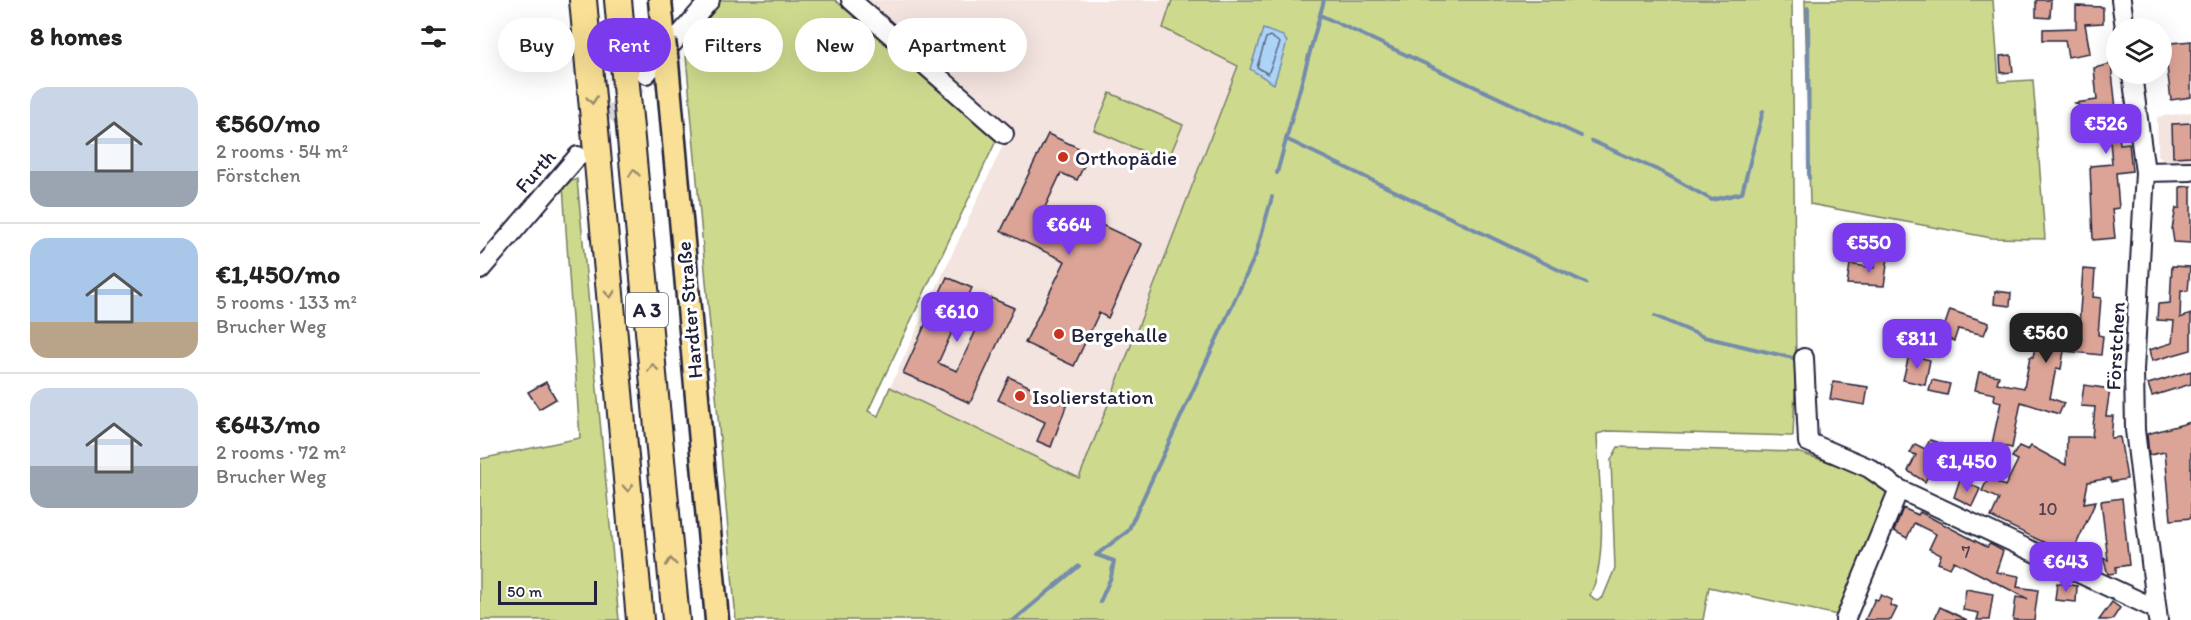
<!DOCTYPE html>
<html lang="en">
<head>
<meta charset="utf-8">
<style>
	body { margin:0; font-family:Itim,sans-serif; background:#f6f6f6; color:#222; height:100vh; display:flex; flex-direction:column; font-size:22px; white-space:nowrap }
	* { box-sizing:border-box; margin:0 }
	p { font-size:20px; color:#767676 }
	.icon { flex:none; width:33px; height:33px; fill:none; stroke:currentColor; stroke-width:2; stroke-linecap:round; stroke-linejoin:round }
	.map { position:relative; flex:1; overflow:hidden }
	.side { display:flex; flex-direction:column; background:#fff; width:480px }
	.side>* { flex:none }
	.top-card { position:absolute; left:18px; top:18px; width:570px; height:54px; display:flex; gap:12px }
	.controls { position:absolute; left:1626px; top:18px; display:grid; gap:12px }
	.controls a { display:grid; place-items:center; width:66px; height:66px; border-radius:50%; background:#fff; box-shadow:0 6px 24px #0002; font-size:30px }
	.scale { position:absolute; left:18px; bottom:15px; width:99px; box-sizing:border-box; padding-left:6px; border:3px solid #22223b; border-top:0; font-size:16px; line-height:21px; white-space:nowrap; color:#22223b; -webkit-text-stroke:4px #fff; paint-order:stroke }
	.price { position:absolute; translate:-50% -51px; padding:0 14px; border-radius:12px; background:#7c3aed; color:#fff; font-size:20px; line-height:39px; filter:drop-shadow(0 2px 3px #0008) }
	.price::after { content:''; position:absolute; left:50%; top:36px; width:18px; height:14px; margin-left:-9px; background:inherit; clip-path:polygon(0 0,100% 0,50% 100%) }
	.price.selected { background:#222; color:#fff }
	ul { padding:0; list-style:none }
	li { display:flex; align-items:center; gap:18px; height:150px; padding:0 30px }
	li+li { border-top:2px solid #e0e0e0 }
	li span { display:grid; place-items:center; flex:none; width:168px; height:120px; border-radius:18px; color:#555 }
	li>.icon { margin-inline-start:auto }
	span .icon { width:72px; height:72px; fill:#fffc; stroke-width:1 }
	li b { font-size:26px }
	h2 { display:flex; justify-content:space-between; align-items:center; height:72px; padding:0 30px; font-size:26px }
	.pill { padding:0 21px; border-radius:27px; background:#fff; box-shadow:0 6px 24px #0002; font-size:21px; line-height:54px }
	.pill.selected { background:#7c3aed; color:#fff }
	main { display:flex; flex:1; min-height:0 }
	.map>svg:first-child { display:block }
	.built { fill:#f4e4e0 }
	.green { fill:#cdda8e; stroke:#787e64; stroke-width:1.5 }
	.water { fill:#add3f6; stroke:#758cab; stroke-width:1.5 }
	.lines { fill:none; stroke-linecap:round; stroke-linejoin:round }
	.shore { stroke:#5a6986; stroke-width:1.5 }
	.stream { stroke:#758cab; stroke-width:4 }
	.building { fill:#dca496; stroke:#22223b; stroke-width:1.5 }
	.minor-tunnel { stroke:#d3d3d8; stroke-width:18; stroke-dasharray:18 9; stroke-linecap:butt }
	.minor-casing { stroke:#22223b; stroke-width:22 }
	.major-casing { stroke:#22223b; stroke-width:27 }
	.highway-casing { stroke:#22223b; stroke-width:30 }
	.minor { stroke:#fff; stroke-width:18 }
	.major { stroke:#f9e096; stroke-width:22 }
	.highway { stroke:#f9e096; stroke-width:26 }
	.major-bridge-casing { stroke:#22223b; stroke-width:27; stroke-linecap:butt }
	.major-bridge { stroke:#f9e096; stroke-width:22 }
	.oneway { stroke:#988a6d }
	.poi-dot { fill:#c8321e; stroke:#fff; stroke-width:2 }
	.labels { text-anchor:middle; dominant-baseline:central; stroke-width:6; stroke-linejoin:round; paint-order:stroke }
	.number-label { font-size:18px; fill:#504252 }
	.shield { fill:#fff; stroke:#646476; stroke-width:1.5 }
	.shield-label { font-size:20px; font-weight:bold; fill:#22223b }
	.poi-label { font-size:21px; fill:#22223b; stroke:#fff; text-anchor:start }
	.street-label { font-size:21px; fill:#22223b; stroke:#fff }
</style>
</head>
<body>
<main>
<section class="side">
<h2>8 homes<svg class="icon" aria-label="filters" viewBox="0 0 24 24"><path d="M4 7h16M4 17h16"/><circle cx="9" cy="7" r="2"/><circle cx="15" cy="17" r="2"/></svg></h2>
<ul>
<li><span style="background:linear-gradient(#c9d6e8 70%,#9aa5b1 0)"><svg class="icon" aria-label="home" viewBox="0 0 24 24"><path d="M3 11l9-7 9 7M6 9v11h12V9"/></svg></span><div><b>€560/mo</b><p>2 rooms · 54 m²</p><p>Förstchen</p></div></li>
<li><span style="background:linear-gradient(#a9c7e8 70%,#b9a48a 0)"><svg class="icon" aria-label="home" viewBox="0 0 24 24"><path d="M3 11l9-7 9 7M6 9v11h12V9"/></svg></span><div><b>€1,450/mo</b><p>5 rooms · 133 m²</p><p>Brucher Weg</p></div></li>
<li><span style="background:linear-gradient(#c9d6e8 65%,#9aa5b1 0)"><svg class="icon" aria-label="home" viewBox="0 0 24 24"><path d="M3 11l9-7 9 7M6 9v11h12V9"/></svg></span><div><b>€643/mo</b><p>2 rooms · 72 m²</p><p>Brucher Weg</p></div></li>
</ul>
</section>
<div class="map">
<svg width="1711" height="620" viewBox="0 0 1711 620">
	<rect width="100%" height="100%" fill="#fff"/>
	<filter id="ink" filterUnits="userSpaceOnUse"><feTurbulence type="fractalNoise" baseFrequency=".0167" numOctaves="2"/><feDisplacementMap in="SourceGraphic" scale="12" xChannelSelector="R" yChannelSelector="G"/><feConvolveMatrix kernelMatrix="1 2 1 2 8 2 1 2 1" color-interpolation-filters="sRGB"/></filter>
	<g filter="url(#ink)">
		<!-- built -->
		<g class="built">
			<polygon points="381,0 692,0 683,28 758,66 668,298 650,352 599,478 410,387 530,130"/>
			<polygon points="1711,112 1711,161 1686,162 1678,155 1677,117"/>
		</g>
		<!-- green -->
		<g class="green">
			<path d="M 237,0 L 355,0 L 516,141 L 388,411 L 398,416 L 410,387 L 599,478 C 654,341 705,203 758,66 L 683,28 L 692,0 L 1312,0 L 1316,368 L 1313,436 L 1128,431 L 1117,434 C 1118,477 1130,557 1110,595 L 1117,601 L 1123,597 L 1135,568 L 1131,460 L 1138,447 L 1317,452 L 1380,472 L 1408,492 L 1357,615 L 1229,587 L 1223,620 L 256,620 L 204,33 Z"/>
			<polygon points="1325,0 1513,0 1519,82 1553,80 1565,239 1512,238 1330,204"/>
			<polygon points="630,93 703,125 687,162 614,130"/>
			<polygon points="97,179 139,620 0,620 0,459 100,438 83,185"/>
		</g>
		<!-- water -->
		<polygon class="water" points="783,29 803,36 807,42 794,84 770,69"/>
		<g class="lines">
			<!-- shore -->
			<polygon class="shore" points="790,36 800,43 788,74 777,67 786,38"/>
			<!-- stream -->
			<g class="stream">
				<polyline points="1328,8 1329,178"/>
				<polyline points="840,15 1101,136"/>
				<polyline points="806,139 1106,283"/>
				<polyline points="1112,141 1182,172 1232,200 1262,193 1283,111"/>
				<polyline points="797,173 844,0"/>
				<polyline points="1175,316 1224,337 1317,359"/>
				<polyline points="616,555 648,531 776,254 792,197"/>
				<polyline points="617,555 634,561 631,577 620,602"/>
				<polyline points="534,620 599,566"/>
			</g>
		</g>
		<!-- building -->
		<g class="building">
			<polygon points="1556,0 1571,0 1570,18 1556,17"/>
			<polygon points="1596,6 1623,7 1623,23 1605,24 1610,53 1588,57 1585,40 1563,40 1563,29 1596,28"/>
			<polygon points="1711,41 1711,97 1691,100 1687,67 1682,68 1682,44"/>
			<polygon points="1531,55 1533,72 1521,73 1520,56"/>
			<polygon points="1631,64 1640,144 1649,143 1652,171 1636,173 1639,208 1632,209 1635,238 1613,240 1610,166 1632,164 1629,130 1610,132 1606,110 1595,103 1617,100 1614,68"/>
			<polygon points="1711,123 1711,156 1693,157 1692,124"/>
			<polygon points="568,134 610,153 597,180 581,173 560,218 596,235 605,217 662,244 628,318 619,313 594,366 545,343 585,261 521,231"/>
			<polygon points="1711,186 1711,243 1694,242 1692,229 1696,208 1700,208 1700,187"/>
			<polygon points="1396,256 1408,258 1404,286 1367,284 1370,264 1394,268"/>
			<polygon points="1692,266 1710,267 1708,291 1701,290 1700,318 1711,314 1711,350 1672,361 1669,350 1692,343 1694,321 1677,320 1678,304 1690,303"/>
			<polygon points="1603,269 1615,270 1613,297 1621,298 1618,335 1623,336 1621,355 1584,351 1581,369 1576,368 1570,398 1584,403 1579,414 1541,402 1532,448 1512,444 1521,402 1514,400 1515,394 1495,390 1499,372 1519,376 1517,383 1544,388 1550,357 1553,357 1555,347 1562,346 1570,316 1599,325"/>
			<polygon points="467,277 492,288 458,363 477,371 511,298 534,308 490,403 423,373"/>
			<polygon points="1515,291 1531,293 1530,306 1514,304"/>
			<polygon points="1470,310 1509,323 1504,335 1478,329 1474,341 1461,336"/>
			<polygon points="1429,355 1450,360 1445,385 1423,380"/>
			<polygon points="1711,371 1711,384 1672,396 1668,384"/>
			<polygon points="529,377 587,404 571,447 557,441 565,422 518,400"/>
			<polygon points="1452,380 1470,384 1467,395 1449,391"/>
			<polygon points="66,382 76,399 59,409 48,392"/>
			<polygon points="1353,382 1388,387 1385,405 1350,399"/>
			<polygon points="1604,385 1630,389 1626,416 1633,416 1631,438 1640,437 1647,479 1631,482 1630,478 1608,482 1604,503 1616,501 1596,545 1614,554 1609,564 1511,517 1519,499 1502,491 1508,478 1525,486 1538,460 1532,457 1539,446 1548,450 1551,446 1586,465 1587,437 1612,437 1615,407 1601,406"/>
			<polygon points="1711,422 1711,518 1691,520 1685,452 1669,455 1667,434"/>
			<polygon points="1450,440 1462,444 1457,453 1467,458 1463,468 1454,464 1445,482 1428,471 1436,455 1430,453 1435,444 1445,449"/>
			<polygon points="1480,479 1500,489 1492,506 1474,497"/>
			<polygon points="1642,498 1649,565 1636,567 1636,573 1628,574 1623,558 1628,560 1621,501"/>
			<polygon points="1423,508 1438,515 1440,512 1507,547 1510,544 1523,551 1516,572 1539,576 1537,587 1558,590 1554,620 1533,620 1536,597 1548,599 1474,561 1470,568 1458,563 1461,555 1449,549 1456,534 1434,523 1427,538 1414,531"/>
			<polygon points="1577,583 1597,586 1596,602 1575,600"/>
			<polygon points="1486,589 1513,594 1509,620 1497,620 1499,613 1483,610"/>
			<polygon points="1401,595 1412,600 1410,605 1417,608 1411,620 1385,620 1395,599 1398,600"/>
			<polygon points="1632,602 1640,608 1632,620 1619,620"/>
			<polygon points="1460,607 1487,620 1454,620"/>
		</g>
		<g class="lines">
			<!-- minor-tunnel -->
			<polyline class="minor-tunnel" points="112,140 166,74"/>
			<defs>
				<g id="minor">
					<polyline points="371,0 524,134"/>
					<polyline points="1641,0 1645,28"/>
					<polyline points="166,74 230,0"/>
					<polyline points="1652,74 1665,172 1654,370 1655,430 1678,620"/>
					<polyline points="1665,172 1711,171"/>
					<polyline points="0,270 98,156"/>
					<polyline points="1324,358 1328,442 1389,468 1419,489"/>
					<polyline points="1365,620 1419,489 1676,609"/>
				</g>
				<g id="major">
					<polyline points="180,0 184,41"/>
					<polyline points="187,63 237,620"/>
				</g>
				<g id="highway">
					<polyline points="103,0 160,620"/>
					<polyline points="138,0 196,620"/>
				</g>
			</defs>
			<!-- minor casing -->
			<use href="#minor" class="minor-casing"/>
			<!-- major casing -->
			<use href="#major" class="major-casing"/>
			<!-- highway casing -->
			<use href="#highway" class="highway-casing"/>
			<!-- minor -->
			<use href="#minor" class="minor"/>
			<!-- major -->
			<use href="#major" class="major"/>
			<!-- highway -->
			<use href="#highway" class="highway"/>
			<defs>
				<polyline id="major-bridge" points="184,41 187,63"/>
			</defs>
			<!-- major-bridge casing -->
			<use href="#major-bridge" class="major-bridge-casing"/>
			<!-- major-bridge -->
			<use href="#major-bridge" class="major-bridge"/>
		</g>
		<!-- one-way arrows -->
		<defs><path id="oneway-chevron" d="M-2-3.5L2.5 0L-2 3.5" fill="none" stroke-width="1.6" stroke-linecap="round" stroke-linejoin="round" transform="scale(1.5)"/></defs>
		<g class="oneway">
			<use href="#oneway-chevron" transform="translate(112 100) rotate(85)"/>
			<use href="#oneway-chevron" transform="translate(154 173) rotate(-95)"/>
			<use href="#oneway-chevron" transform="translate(130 294) rotate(85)"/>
			<use href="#oneway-chevron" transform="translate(173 368) rotate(-95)"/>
			<use href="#oneway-chevron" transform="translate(148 488) rotate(85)"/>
			<use href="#oneway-chevron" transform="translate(191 562) rotate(-95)"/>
		</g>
	</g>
	<!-- markers -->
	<g class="poi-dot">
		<circle cx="583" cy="157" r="6"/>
		<circle cx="579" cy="334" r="6"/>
		<circle cx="540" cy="396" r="6"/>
	</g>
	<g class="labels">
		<!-- number labels -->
		<g class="number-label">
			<text x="1568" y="509">10</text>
			<text x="1486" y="552">7</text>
		</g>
		<!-- shield labels -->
		<rect class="shield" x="146" y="293" width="42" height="34" rx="4.5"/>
		<g class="shield-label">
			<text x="167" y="310">A 3</text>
		</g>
		<!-- poi labels -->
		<g class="poi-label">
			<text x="595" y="157">Orthopädie</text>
			<text x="591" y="334">Bergehalle</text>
			<text x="552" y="396">Isolierstation</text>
		</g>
		<!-- street labels -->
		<g class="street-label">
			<text transform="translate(55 171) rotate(-49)">Furth</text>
			<text transform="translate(209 310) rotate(-95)">Hardter Straße</text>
			<text transform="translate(1635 346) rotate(-87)">Förstchen</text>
		</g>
	</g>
</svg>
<div class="controls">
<a><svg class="icon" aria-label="layers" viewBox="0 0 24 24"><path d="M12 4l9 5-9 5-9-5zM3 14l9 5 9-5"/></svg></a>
</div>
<div class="scale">50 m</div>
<b class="price" style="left:1626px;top:155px">€526</b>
<b class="price" style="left:589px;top:256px">€664</b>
<b class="price" style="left:1389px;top:274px">€550</b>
<b class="price" style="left:477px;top:343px">€610</b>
<b class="price selected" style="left:1566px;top:364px">€560</b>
<b class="price" style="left:1437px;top:370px">€811</b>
<b class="price" style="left:1487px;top:493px">€1,450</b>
<b class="price" style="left:1586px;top:593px">€643</b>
<div class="top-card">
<a class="pill">Buy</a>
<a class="pill selected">Rent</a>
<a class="pill">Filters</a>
<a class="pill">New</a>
<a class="pill">Apartment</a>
</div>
</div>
</main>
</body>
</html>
